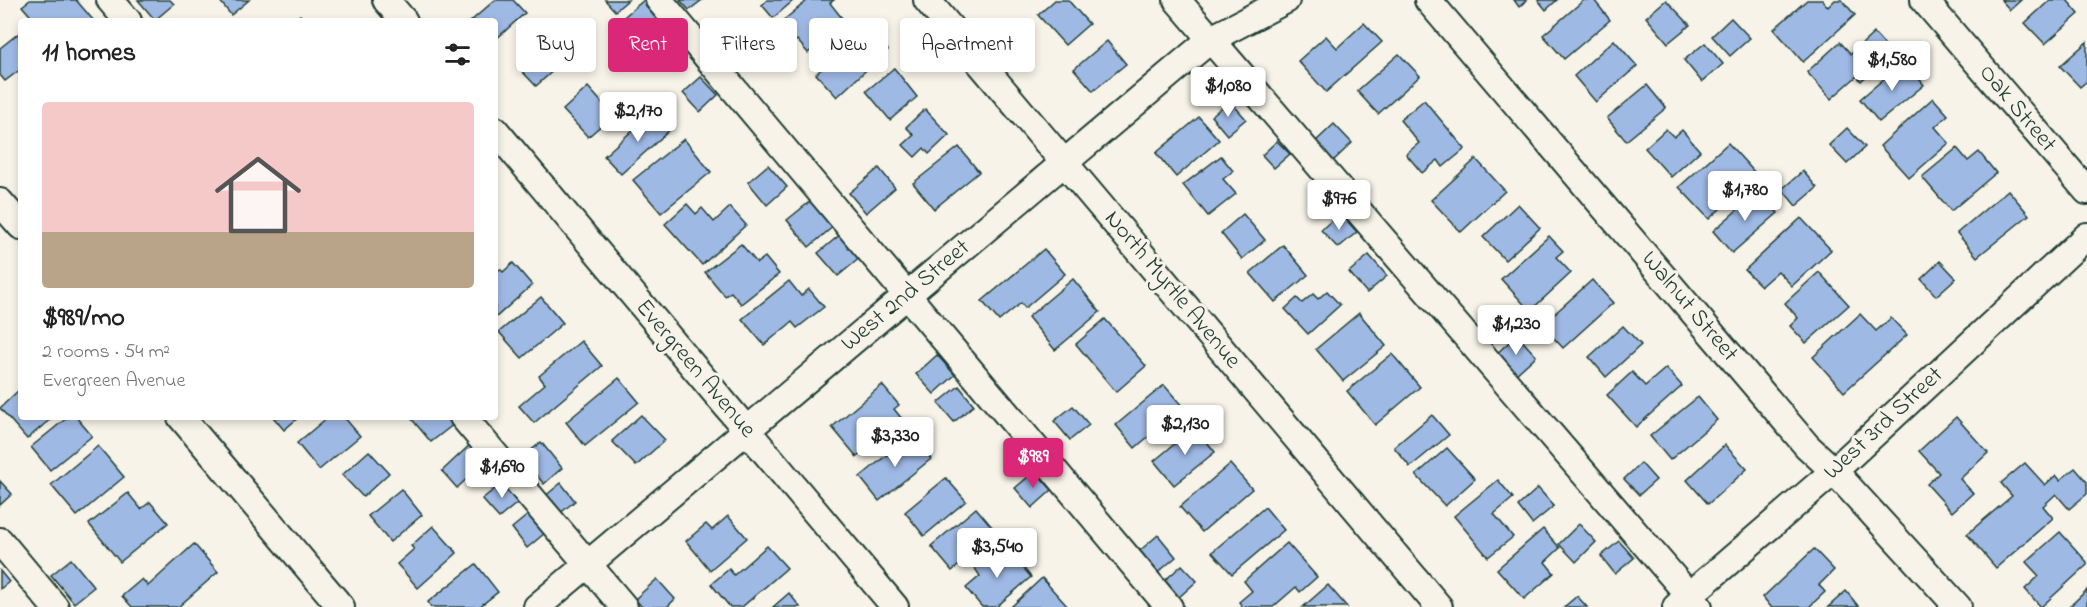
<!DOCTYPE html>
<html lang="en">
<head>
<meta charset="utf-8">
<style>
	body { margin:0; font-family:"Indie Flower",sans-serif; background:#f6f6f6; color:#222; height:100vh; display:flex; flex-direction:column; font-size:22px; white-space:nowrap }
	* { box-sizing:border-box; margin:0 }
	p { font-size:20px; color:#767676 }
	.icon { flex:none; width:33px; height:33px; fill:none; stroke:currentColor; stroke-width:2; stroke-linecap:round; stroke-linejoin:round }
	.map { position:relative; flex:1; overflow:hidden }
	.side { position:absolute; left:18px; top:18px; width:480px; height:402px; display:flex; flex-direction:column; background:#fff; border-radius:6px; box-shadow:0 3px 9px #0003 }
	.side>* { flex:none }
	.top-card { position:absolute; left:516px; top:18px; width:570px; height:54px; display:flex; gap:12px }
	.price { position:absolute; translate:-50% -51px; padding:0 14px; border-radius:6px; background:#fff; color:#222; font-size:20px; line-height:39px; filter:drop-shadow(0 2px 3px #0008) }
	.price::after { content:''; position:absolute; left:50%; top:36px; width:18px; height:14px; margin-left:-9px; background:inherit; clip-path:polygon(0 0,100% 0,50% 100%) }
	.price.active { background:#db2777; color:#fff }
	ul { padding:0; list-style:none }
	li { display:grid; align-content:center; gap:12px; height:318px; padding:0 24px }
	li span { display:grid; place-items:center; height:186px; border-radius:6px; color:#555 }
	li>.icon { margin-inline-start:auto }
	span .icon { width:108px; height:108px; fill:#fffc; stroke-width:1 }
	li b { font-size:26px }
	h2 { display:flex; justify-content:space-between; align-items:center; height:72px; padding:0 24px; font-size:26px }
	.chip { padding:0 21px; border-radius:6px; background:#fff; box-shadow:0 3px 9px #0003; font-size:21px; line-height:54px }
	.chip.active { background:#db2777; color:#fff }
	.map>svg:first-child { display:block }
	.building { fill:#9fb9e5; stroke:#1f3d34; stroke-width:1.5 }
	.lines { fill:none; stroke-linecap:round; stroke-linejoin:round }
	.minor-casing { stroke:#1f3d34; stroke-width:30 }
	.minor { stroke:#f7f3e8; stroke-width:26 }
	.labels { text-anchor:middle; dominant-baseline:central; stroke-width:6; stroke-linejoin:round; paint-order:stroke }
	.street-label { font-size:24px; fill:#1f3d34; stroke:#f7f3e8 }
</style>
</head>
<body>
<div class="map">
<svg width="2087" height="607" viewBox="0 0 2087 607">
	<rect width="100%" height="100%" fill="#f7f3e8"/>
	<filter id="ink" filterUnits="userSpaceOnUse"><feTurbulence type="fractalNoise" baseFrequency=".0167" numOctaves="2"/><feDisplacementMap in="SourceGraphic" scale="12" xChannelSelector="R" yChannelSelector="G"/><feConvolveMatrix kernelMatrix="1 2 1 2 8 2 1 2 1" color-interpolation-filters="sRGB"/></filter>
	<g filter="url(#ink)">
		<!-- building -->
		<g class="building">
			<polygon points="30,0 76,0 94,21 35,21 22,6"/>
			<polygon points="138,0 170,0 174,4 155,20"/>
			<polygon points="219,0 249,0 231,15"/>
			<polygon points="495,0 513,0 525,13 495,40 495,21 471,21"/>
			<polygon points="605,0 628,0 615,11"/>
			<polygon points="644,0 647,0 664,20 637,42 619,21"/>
			<polygon points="680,0 702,0 689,10"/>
			<polygon points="767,0 794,0 773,18 762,5"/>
			<polygon points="808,0 834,0 830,3 845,22 808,53 797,40 783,52 767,34"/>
			<polygon points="1055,0 1068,0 1089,24 1065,45 1038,15"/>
			<polygon points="1514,0 1527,0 1519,7"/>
			<polygon points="1538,0 1557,0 1546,10"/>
			<polygon points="1584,0 1594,0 1610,20 1564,59 1543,35"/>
			<polygon points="1666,0 1690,25 1668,43 1646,17"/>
			<polygon points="1807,0 1822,0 1828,7 1835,0 1842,0 1855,15 1803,62 1774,29"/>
			<polygon points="2001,0 2021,0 2010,10"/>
			<polygon points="2050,0 2067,0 2079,14 2045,44 2025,23"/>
			<polygon points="300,15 305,21 292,21"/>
			<polygon points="1731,18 1750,38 1730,56 1712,36"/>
			<polygon points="1364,23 1382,42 1326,92 1298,61 1326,36 1337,48"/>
			<polygon points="867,27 888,50 837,97 816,74"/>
			<polygon points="555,31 574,52 536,86 517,66"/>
			<polygon points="19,33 21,69 5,81 0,75 0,48"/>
			<polygon points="1874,33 1892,53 1861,81 1857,76 1831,99 1807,72 1840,42 1851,54"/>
			<polygon points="1614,40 1637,66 1596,102 1574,76"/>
			<polygon points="1107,41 1126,64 1093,91 1074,69"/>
			<polygon points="2087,42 2087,81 2080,87 2060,66"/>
			<polygon points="1705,43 1723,64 1702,82 1684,60"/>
			<polygon points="1399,54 1420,76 1378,114 1357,91"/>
			<polygon points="1905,61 1924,85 1879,122 1860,99"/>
			<polygon points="894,68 917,97 890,120 866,91"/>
			<polygon points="701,77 718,95 700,112 683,93"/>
			<polygon points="1647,85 1666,108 1626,141 1607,118"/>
			<polygon points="588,87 613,115 588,137 563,110"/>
			<polygon points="1933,98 1948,115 1935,127 1949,143 1909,178 1880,146"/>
			<polygon points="1424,100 1465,149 1443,167 1438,160 1422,173 1406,154 1419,143 1400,120"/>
			<polygon points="1230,101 1246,119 1227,135 1211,116"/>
			<polygon points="925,109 949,135 929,154 924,148 915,157 903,145 914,135 906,127"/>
			<polygon points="654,111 671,129 621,174 604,156"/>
			<polygon points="1199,117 1219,140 1176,177 1156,153"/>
			<polygon points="1334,124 1352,143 1332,162 1314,143"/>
			<polygon points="1847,128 1865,147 1847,164 1829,145"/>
			<polygon points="1666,129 1674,137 1682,130 1700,151 1671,177 1645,148"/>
			<polygon points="684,139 711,172 661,213 633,180"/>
			<polygon points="1277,141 1290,154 1274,168 1262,155"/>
			<polygon points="1728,143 1757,175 1709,219 1679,187"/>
			<polygon points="959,147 979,172 934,209 913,183"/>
			<polygon points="1957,148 1968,161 1979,152 1996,173 1951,211 1922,177"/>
			<polygon points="1221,156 1233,171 1223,179 1236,194 1208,216 1183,185"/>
			<polygon points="1476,159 1505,191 1461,232 1431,200"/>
			<polygon points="768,165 787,187 767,205 748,182"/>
			<polygon points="879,168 895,188 866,213 849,193"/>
			<polygon points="1803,171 1817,188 1796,206 1782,189"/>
			<polygon points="2008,190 2029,215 1977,257 1957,233"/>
			<polygon points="1759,191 1778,213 1732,253 1713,231"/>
			<polygon points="813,199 835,225 809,247 787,220"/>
			<polygon points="687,204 696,214 702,208 714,222 730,207 746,225 702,265 665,224"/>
			<polygon points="1518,204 1540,228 1505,260 1483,237"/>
			<polygon points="1340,213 1357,232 1338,248 1321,230"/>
			<polygon points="1243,214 1265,240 1242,259 1221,233"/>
			<polygon points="1801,218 1831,250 1792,286 1778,271 1761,286 1745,270"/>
			<polygon points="842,233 861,257 838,276 818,253"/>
			<polygon points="1549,236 1563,251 1556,257 1571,273 1530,311 1501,279"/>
			<polygon points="741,244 757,263 765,257 779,274 741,304 731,292 725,296 705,272"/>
			<polygon points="1283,245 1308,275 1275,302 1250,273"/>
			<polygon points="1044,249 1065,274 1025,308 1021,303 999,321 982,301"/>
			<polygon points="1369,255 1387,276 1367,293 1349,272"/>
			<polygon points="1940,261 1956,278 1936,296 1921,279"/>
			<polygon points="513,263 532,285 495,318 495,273 500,269 503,272"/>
			<polygon points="1819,272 1849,305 1806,343 1790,326 1798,318 1785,303"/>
			<polygon points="1073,279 1100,312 1055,350 1028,317"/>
			<polygon points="1592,280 1613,303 1563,348 1542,325"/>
			<polygon points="789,281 801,296 809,289 824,307 797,328 792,322 764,345 742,319"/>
			<polygon points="1327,291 1340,305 1308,334 1285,309 1297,298 1302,303 1313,294 1318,299"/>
			<polygon points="541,297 563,323 522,358 499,332"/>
			<polygon points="1359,313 1386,346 1343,381 1316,349"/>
			<polygon points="1860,314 1876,331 1891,318 1907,335 1844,392 1813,357"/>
			<polygon points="1105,319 1146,366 1116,392 1076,344"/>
			<polygon points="1623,326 1641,345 1606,377 1589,357"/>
			<polygon points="1517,335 1536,356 1514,376 1495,355"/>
			<polygon points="581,341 602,366 534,423 519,406 545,384 539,376"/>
			<polygon points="1392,354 1420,387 1375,425 1347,391"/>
			<polygon points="937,355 955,375 934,394 916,374"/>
			<polygon points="1666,368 1682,386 1636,427 1607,395 1632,372 1645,386"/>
			<polygon points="619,378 639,402 585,446 566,422"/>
			<polygon points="882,385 899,405 894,409 902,419 857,457 832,427"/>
			<polygon points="1164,385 1183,407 1135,448 1116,425"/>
			<polygon points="959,386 974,405 954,422 938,403"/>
			<polygon points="21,388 21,417 53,417 27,439 0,408"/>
			<polygon points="1698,397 1717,420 1670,460 1650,436"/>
			<polygon points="1073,406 1089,425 1070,440 1054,421"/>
			<polygon points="641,415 665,440 636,466 612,441"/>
			<polygon points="1432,415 1449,435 1410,467 1394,447"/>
			<polygon points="68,417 76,417 92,436 50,470 31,447"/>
			<polygon points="273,417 299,417 284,430"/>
			<polygon points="328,417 344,417 360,436 319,470 297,443"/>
			<polygon points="410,417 448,417 454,424 431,442"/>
			<polygon points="1956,417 1988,453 1960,479 1973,493 1952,512 1927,484 1939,473 1919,451"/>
			<polygon points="1195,427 1215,452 1174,485 1154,461"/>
			<polygon points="911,435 931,459 879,501 860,477"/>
			<polygon points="474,441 489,458 457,488 442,471"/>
			<polygon points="541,442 562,468 544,484 522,458"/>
			<polygon points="1725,445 1747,469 1708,504 1687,480"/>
			<polygon points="98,446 124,477 77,516 51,485"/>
			<polygon points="1447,448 1475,479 1445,506 1416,475"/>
			<polygon points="369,451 389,473 363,497 342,475"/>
			<polygon points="1641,463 1656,480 1639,495 1624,479"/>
			<polygon points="2025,463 2045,485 2056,475 2060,480 2075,468 2087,482 2087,494 2069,509 2056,494 2043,506 2053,518 1996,568 1967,534 2012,496 2001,483"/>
			<polygon points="1230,464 1252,489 1202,532 1180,507"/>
			<polygon points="1035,471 1052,490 1032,508 1015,488"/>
			<polygon points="946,478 966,501 924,536 905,512"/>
			<polygon points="506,480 522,499 499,518 482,499"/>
			<polygon points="1498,480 1513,498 1494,514 1513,537 1488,557 1454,516"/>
			<polygon points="0,481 12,494 0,505"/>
			<polygon points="561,483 575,501 558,515 544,497"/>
			<polygon points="1538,488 1554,506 1532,524 1518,506"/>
			<polygon points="401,489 422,515 390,542 368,516"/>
			<polygon points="128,493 141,509 150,502 168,523 120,562 89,524"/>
			<polygon points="1265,507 1284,530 1232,574 1212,552"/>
			<polygon points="976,508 997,533 952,571 931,546"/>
			<polygon points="529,514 545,533 527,548 512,528"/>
			<polygon points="728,516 747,538 710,570 686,541 706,524 712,530"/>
			<polygon points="1579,524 1596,542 1576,562 1559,544"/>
			<polygon points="433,526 457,553 418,588 397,564 414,549 411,546"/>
			<polygon points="1543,529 1560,548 1545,562 1554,573 1524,599 1497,569"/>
			<polygon points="2060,532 2087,562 2087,565 2041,607 2025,589 2039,576 2026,562"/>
			<polygon points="1158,535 1176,557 1155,575 1137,553"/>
			<polygon points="1619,541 1634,558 1615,574 1601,556"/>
			<polygon points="1287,543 1317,577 1300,592 1296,587 1273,607 1243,607 1239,602 1252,591 1244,581"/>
			<polygon points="194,544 218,572 178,607 132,607 122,596 142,579 148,586"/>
			<polygon points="767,546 787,568 742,607 730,607 711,584 729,569 734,575"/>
			<polygon points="995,549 1002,558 1009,551 1031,577 996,607 982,607 966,588 980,576 974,567"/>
			<polygon points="1814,549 1834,570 1819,585 1825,592 1809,607 1771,607 1763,597"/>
			<polygon points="71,559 94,587 74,603 51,575"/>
			<polygon points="476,564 498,592 479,607 431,607 428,602"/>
			<polygon points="1182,565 1197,581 1177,599 1162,583"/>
			<polygon points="0,571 9,582 0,589"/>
			<polygon points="1042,578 1068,607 1011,607"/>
			<polygon points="657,579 675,599 667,607 642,607 635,599"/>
			<polygon points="1328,585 1347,607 1303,607"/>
			<polygon points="2087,590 2087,607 2069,607"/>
			<polygon points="1846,591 1859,607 1828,607"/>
			<polygon points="789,593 800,607 773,607"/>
			<polygon points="1577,596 1587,607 1564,607"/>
		</g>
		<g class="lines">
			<defs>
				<g id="minor">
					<polyline points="110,0 128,21"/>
					<polyline points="386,0 404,21"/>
					<polyline points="659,0 1169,607"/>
					<polyline points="927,0 1439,607"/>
					<polyline points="1177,0 1699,607"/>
					<polyline points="1428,0 1807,446 1834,471 1958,607"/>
					<polyline points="1924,0 2087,191"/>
					<polyline points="495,130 895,607"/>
					<polyline points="0,202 21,226"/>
					<polyline points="181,417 341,607"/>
					<polyline points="463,417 624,607"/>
					<polyline points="0,541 55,607"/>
					<polyline points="537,607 1211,39 1286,0"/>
					<polyline points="1676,607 1834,471 2087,236"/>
				</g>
			</defs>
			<!-- minor casing -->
			<use href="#minor" class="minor-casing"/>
			<!-- minor -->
			<use href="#minor" class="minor"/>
		</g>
	</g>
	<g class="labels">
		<!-- street labels -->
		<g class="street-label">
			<text transform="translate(2017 109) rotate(50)">Oak Street</text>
			<text transform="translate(1172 290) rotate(50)">North Myrtle Avenue</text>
			<text transform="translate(906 296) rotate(-40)">West 2nd Street</text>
			<text transform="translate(1689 307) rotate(50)">Walnut Street</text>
			<text transform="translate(695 369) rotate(50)">Evergreen Avenue</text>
			<text transform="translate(1884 424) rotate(-43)">West 3rd Street</text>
		</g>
	</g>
</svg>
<b class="price" style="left:1892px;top:92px">$1,580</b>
<b class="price" style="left:1228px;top:118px">$1,080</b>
<b class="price" style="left:638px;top:143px">$2,170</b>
<b class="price" style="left:1745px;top:222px">$1,780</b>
<b class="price" style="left:1339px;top:231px">$976</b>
<b class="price" style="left:1516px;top:356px">$1,230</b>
<b class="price" style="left:1185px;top:456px">$2,130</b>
<b class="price" style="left:895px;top:468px">$3,330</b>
<b class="price active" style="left:1033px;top:489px">$989</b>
<b class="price" style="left:502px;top:499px">$1,690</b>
<b class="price" style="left:997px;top:579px">$3,540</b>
<div class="top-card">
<a class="chip">Buy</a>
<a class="chip active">Rent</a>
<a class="chip">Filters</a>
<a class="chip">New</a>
<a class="chip">Apartment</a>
</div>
<section class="side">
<h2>11 homes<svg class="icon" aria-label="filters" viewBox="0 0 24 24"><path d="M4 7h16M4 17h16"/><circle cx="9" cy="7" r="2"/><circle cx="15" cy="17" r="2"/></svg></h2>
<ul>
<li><span style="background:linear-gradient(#f6c9c9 70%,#b9a48a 0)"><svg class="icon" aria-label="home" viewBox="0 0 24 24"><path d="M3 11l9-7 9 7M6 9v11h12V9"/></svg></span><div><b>$989/mo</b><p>2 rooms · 54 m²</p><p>Evergreen Avenue</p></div></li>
</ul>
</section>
</div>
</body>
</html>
